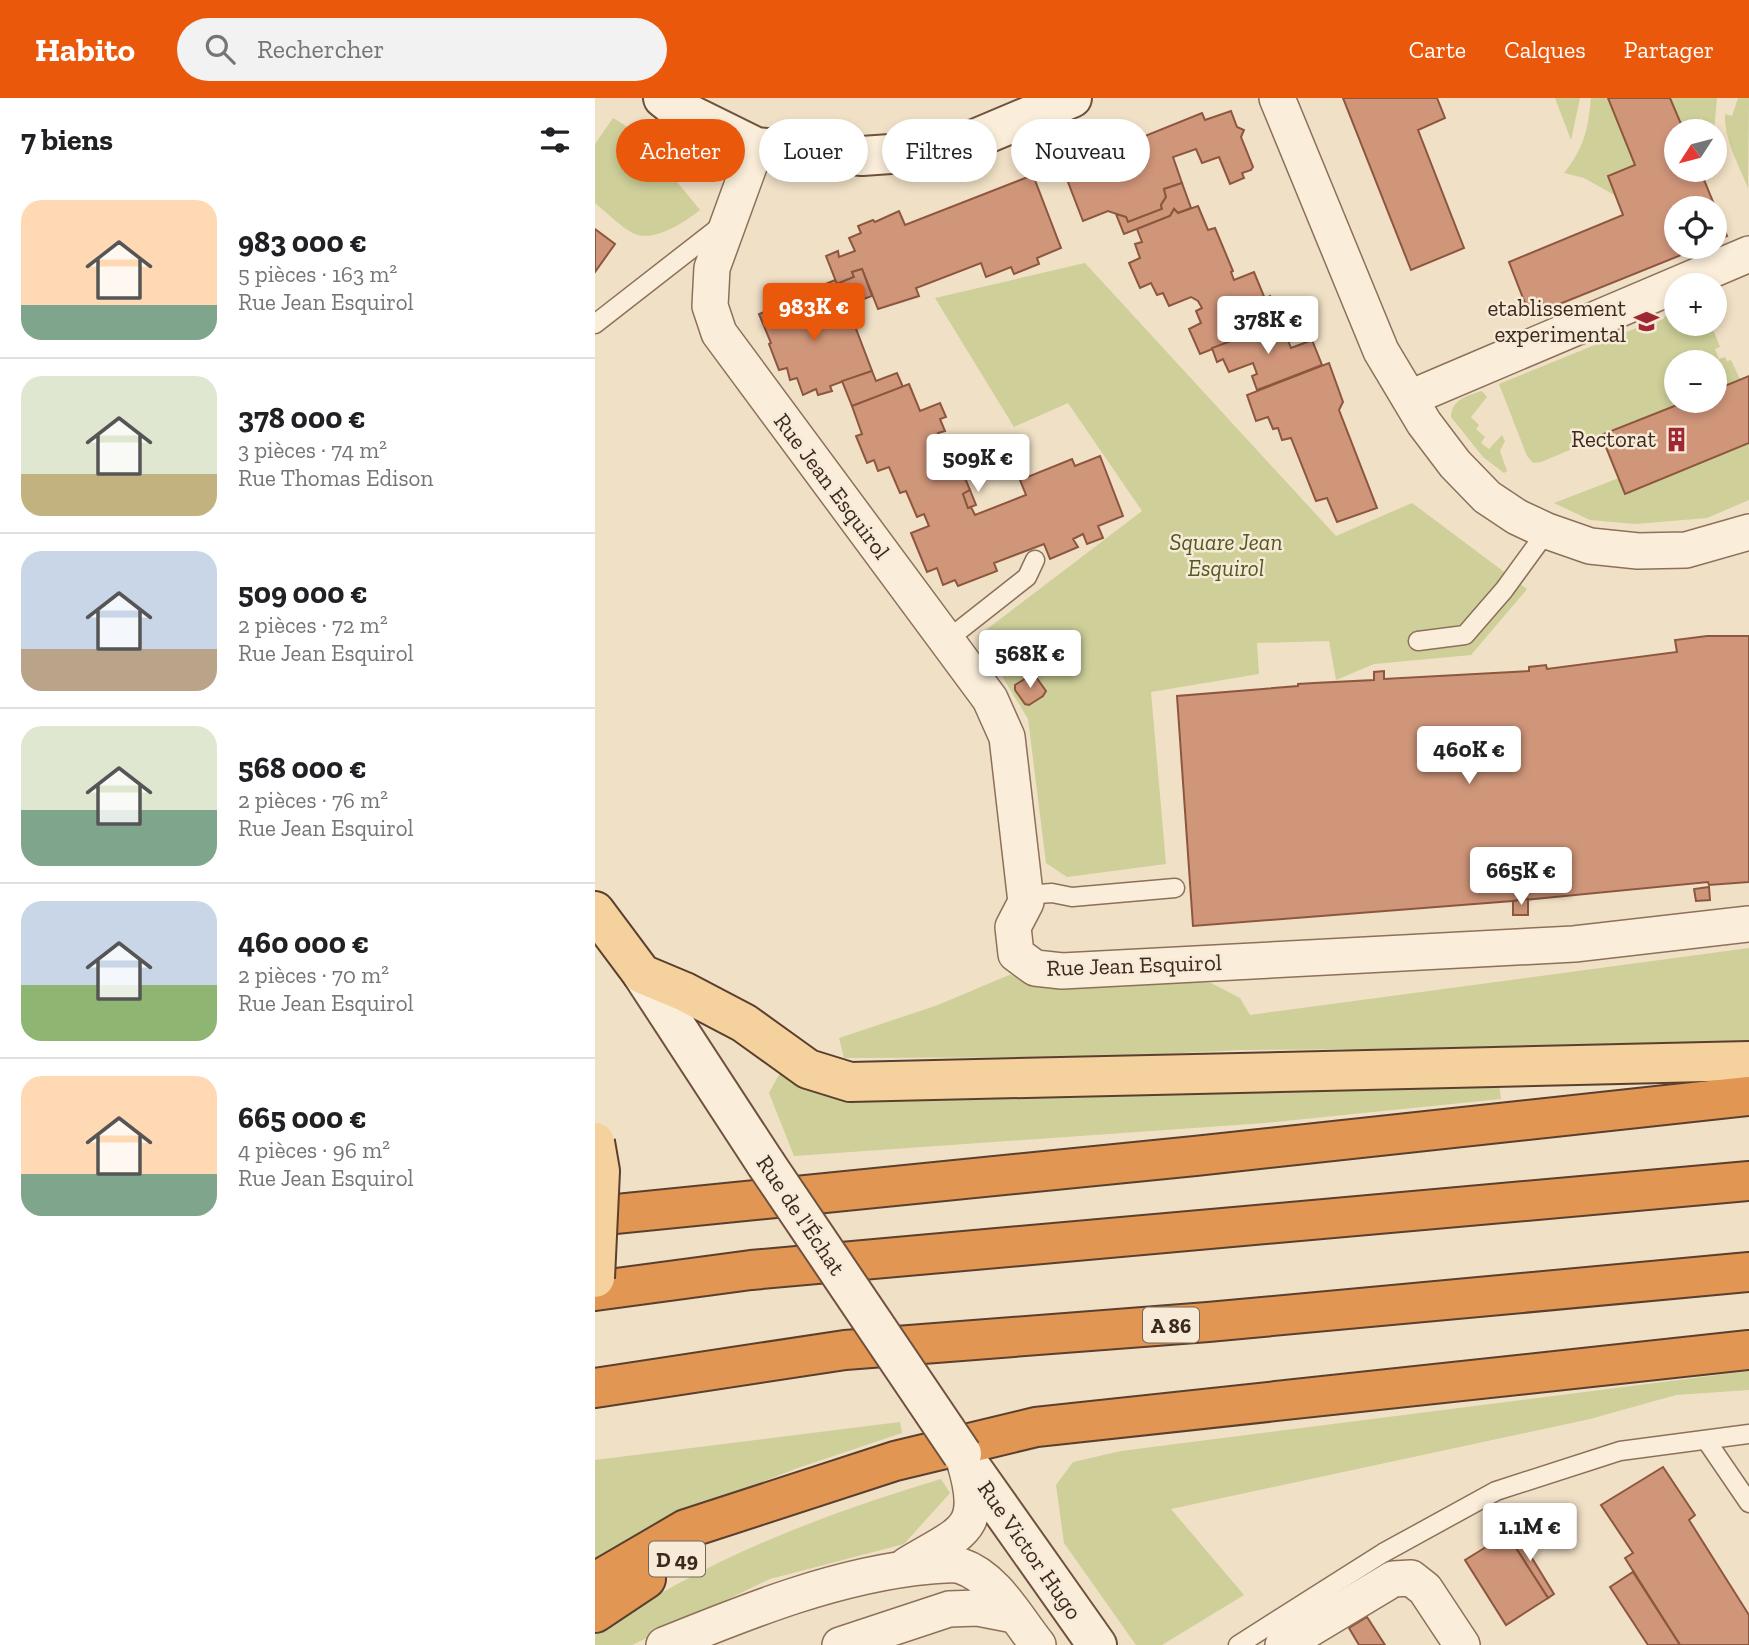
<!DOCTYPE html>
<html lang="fr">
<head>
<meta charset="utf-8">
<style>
	body { margin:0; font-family:"Zilla Slab",serif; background:#f2f2f2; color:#202124; height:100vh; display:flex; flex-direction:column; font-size:26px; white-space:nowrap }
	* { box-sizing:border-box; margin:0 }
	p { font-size:23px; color:#757577 }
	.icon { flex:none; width:38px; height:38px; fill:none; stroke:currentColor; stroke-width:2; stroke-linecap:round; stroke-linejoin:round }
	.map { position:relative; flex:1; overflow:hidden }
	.drawer { display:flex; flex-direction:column; background:#fff; width:595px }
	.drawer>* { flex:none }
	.guide { position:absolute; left:21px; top:21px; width:665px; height:63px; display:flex; gap:14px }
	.needle { width:46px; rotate:234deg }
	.tools { position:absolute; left:1069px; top:21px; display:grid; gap:14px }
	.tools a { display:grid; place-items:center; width:63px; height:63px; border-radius:50%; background:#fff; box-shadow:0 4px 10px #0003; font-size:35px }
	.price { position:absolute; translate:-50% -60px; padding:0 16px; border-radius:7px; background:#fff; color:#222; font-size:23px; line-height:46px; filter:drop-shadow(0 2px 4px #0008) }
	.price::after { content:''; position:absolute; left:50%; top:42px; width:21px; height:16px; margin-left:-10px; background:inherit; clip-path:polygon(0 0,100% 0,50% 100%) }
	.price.selected { background:#ea580c; color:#fff }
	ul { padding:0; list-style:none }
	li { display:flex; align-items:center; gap:21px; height:175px; padding:0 21px }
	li+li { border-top:2px solid #e0e0e0 }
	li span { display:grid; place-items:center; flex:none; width:196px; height:140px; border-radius:21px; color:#555 }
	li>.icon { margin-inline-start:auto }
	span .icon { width:84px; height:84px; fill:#fffc; stroke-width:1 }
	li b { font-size:30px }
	h2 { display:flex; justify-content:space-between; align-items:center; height:84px; padding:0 21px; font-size:30px }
	.tag { padding:0 24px; border-radius:32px; background:#fff; box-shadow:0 4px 10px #0003; font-size:24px; line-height:63px }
	.tag.selected { background:#ea580c; color:#fff }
	header { display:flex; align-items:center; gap:42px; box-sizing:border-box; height:98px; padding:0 35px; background:#ea580c; color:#fff }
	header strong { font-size:33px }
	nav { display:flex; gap:38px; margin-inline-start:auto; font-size:24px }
	.search { width:490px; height:63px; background:#f2f2f2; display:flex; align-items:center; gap:18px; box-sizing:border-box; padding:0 24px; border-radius:38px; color:#757577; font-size:26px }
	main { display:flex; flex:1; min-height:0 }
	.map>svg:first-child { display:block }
	.green { fill:#cecf99 }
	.building { fill:#d0967a; stroke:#8d573f; stroke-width:2 }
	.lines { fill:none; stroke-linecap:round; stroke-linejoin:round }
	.lane-casing { stroke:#8d705a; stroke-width:21 }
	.street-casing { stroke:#8d705a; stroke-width:38 }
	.secondary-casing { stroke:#6f513d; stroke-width:42 }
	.primary-casing { stroke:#5b3f2e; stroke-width:42 }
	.highway-casing { stroke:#5b3f2e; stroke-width:42 }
	.lane { stroke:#faeeda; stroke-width:18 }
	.street { stroke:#faeeda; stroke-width:35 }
	.secondary { stroke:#faeeda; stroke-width:38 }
	.primary { stroke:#f4d19d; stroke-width:38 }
	.highway { stroke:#e29654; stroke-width:38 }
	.secondary-bridge-casing { stroke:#6f513d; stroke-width:42; stroke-linecap:butt }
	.primary-bridge-casing { stroke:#5b3f2e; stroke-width:42; stroke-linecap:butt }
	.secondary-bridge { stroke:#faeeda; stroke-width:38 }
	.primary-bridge { stroke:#f4d19d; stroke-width:38 }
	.labels { text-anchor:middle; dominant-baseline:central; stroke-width:5; stroke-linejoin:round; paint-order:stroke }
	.shield { fill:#f7ead6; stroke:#746456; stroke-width:2 }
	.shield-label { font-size:21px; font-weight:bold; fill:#3c2a1f }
	.poi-label { font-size:23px; fill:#3c2a1f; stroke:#f7ead6; text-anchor:end }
	.street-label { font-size:23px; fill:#3c2a1f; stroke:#f7ead6 }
	.park-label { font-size:23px; font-style:italic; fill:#515a24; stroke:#f7ead6 }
</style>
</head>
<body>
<header>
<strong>Habito</strong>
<div class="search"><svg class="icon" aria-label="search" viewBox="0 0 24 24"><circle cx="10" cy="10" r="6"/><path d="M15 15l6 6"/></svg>Rechercher</div>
<nav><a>Carte</a><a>Calques</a><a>Partager</a></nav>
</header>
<main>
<section class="drawer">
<h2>7 biens<svg class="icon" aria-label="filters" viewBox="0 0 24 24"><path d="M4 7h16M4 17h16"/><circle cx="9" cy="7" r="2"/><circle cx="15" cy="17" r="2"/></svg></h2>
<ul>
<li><span style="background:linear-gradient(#ffd9b3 75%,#7fa58c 0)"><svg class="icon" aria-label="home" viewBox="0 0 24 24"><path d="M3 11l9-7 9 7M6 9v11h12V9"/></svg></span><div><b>983 000 €</b><p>5 pièces · 163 m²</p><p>Rue Jean Esquirol</p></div></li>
<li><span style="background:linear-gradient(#dfe7d0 70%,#c2b280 0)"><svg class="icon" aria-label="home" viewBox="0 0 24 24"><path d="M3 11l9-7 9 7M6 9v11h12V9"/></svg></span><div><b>378 000 €</b><p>3 pièces · 74 m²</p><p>Rue Thomas Edison</p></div></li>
<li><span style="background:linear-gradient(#c9d6e8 70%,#b9a48a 0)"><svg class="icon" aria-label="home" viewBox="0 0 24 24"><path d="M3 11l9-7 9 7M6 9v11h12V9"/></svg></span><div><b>509 000 €</b><p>2 pièces · 72 m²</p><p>Rue Jean Esquirol</p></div></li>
<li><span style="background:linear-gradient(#dfe7d0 60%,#7fa58c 0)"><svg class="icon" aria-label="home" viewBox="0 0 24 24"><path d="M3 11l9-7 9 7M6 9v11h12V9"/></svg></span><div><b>568 000 €</b><p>2 pièces · 76 m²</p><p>Rue Jean Esquirol</p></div></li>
<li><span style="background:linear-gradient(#c9d6e8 60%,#8fb573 0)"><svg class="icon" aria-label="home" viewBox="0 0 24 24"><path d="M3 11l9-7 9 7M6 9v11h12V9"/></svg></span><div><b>460 000 €</b><p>2 pièces · 70 m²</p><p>Rue Jean Esquirol</p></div></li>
<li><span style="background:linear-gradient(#ffd9b3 70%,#7fa58c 0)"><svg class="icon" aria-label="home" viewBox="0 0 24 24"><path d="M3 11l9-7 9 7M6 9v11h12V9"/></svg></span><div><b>665 000 €</b><p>4 pièces · 96 m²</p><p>Rue Jean Esquirol</p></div></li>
</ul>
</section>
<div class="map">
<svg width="1154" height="1547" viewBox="0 0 1154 1547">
	<rect width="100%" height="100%" fill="#f0e0c6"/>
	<!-- green -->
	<g class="green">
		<polygon points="960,0 985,0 976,42"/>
		<path d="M 996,0 L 1013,0 L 1040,67 L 1021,98 L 989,80 L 969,75 C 989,50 993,32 996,0 Z"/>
		<polygon points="1075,0 1122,0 1119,33 1089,33"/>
		<path d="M 1143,0 L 1154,0 L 1153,90 C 1144,67 1129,42 1130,16 L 1137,18 Z"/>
		<path d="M 18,20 L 92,66 L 78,79 L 105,112 C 90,124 60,144 40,136 C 28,131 10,113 0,105 L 0,46 Z"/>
		<polygon points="111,40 133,56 120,68 111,67 77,50 81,43 87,46 88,44 100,46"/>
		<polygon points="490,165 741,438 817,405 932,491 876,557 779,566 741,582 734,543 662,545 664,576 556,594 571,766 472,779 451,765 433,621 383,538 547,413 473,305 419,329 340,200"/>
		<polygon points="1081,214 1082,226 1116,226 1125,249 1120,251 1124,261 1130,259 1132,263 1136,262 1145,281 1120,292 1120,264 1082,264 1082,303 1092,303 946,364 938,365 932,358 904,286"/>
		<path d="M 887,293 L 892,299 L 876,319 L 884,327 L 881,331 L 890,339 L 886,345 L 894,351 L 907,337 L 910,343 L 905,353 L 912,373 L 909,375 L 888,359 L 856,319 C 857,301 872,298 887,293 Z"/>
		<polygon points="1154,345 1154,402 1112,420 1040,426 995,422 959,405 1024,380"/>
		<polygon points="1154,850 1154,942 1048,949 646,952 504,959 249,960 244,940 343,907 414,877 616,885 645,900 655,917"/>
		<polygon points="186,973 204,985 236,1000 283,1003 660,985 904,984 906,1001 670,1025 199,1058 174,995"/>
		<polygon points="1154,1273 1154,1292 1081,1297 995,1321 576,1411 649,1497 567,1547 541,1547 469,1445 461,1387 478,1364 526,1353"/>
		<polygon points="305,1324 307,1335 200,1371 89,1415 0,1468 0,1362"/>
		<path d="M 346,1381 L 355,1395 L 309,1446 L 175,1481 L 37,1547 L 0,1547 L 0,1537 C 104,1464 225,1417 346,1381 Z"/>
	</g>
	<!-- building -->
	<g class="building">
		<polygon points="748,0 842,0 850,20 823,32 869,150 816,172"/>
		<polygon points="1013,0 1075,0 1089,33 1082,33 1082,72 1105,72 1132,138 1120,143 1120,110 1082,110 1082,149 1106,149 935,218 914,164 1028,117 1013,78 1040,67"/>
		<polygon points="636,13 642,29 649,32 646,39 658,69 656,72 647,75 649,80 635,86 624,59 607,65 601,51 578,59 587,85 569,91 571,99 566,107 567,111 533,124 531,119 513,113 488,123 468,71 607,15 610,22"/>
		<polygon points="438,77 466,150 442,160 444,166 419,176 416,169 391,179 386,165 321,190 324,198 283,211 267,171 257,174 259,179 242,186 231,158 243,153 244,159 260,153 254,140 266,135 263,128 278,122 280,124 304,113 310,127"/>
		<polygon points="587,85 596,110 583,115 579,111 575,118 529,136 521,116 531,119 533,124 567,111 566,107 571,99 569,91"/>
		<polygon points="603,108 613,132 620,130 638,173 636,174 639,182 659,174 670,201 675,198 686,224 605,256 594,231 606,225 601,213 607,210 603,203 596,199 574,208 568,195 562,197 556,185 545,190 534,165 545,160 540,146 547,144 542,131 575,118 579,111 583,115"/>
		<polygon points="0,131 20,146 0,174"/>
		<polygon points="267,171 277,198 252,207 255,215 242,220 239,212 225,216 216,192 240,182 242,186 259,179 257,174"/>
		<polygon points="215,189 225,216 239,212 242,220 255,215 277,273 235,288 237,293 223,297 221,291 208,297 202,280 195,282 192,270 184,272 174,246 176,245 164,216 177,211 175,205"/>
		<polygon points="686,224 696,250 717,242 727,267 662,292 657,278 662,276 658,265 634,274 628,261 622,264 617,250"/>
		<polygon points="734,265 748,304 744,312 782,410 742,424 732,400 721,403 696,340 687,342 683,330 678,331 673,319 661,323 652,297"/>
		<polygon points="277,273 281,283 302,275 308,289 257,308 247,283"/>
		<polygon points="1154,278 1154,345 1030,396 1006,337 1092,303 1120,303 1120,292"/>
		<polygon points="314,286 325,313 345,305 351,319 345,321 350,333 343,335 359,373 366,370 375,392 368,396 373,410 376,409 380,417 431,397 425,382 477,361 480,368 505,358 528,418 503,428 508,440 492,446 488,436 478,441 483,449 455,461 449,446 399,465 402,473 363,488 360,482 348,487 342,470 332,474 316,435 334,428 329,416 322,419 311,393 305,395 294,369 283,373 279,362 272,365 261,338 267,336 257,308"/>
		<polygon points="375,392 381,407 373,410 368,396"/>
		<polygon points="1112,538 1154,538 1154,784 1114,787 1113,784 918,803 598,828 582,598 703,588 703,586 719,585 779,582 779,574 789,573 789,581 934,573 934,569 951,567 952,571 1082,554 1080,542"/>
		<polygon points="436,577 441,579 451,593 448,598 434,607 430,606 420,592 420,587"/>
		<polygon points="1114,789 1115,802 1101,803 1099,791"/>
		<polygon points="933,801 933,817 918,817 918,803"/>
		<polygon points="1068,1369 1100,1417 1094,1422 1154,1517 1154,1547 1085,1547 1030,1460 1038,1455 1006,1407"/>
		<polygon points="919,1431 959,1496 953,1500 912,1436"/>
		<polygon points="912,1436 953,1500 911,1527 870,1462"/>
		<polygon points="1038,1474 1085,1547 1053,1547 1015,1489"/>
		<polygon points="772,1519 790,1547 764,1547 754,1530"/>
	</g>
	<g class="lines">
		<defs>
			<g id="lane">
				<polyline points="0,226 127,127"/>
				<polyline points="352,542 432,479 440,462"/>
				<polyline points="823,543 870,537 909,492 952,433"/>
				<polyline points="431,804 443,796 457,795 477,799 580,790"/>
				<polyline points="1111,1342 1154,1405"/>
				<polyline points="643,1547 788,1455 901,1393 1025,1353 1154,1336"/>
			</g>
			<g id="street">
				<polyline points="682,0 786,253 829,325 860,366 892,399 922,419 952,433 995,448 1043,453 1091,452 1154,434"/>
				<polyline points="161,49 117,170 115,208 124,235 395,601 412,639 431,804 418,829 421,856 440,870 467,873 979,846 1154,826"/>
				<polyline points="815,300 1154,156"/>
				<path d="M 312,1467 C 368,1433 391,1433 369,1362"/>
				<path d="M 69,1547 C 153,1513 244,1476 335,1468 C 344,1468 357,1465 366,1468 C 400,1479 422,1521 443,1547"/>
				<polyline points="245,1547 354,1511 383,1510 419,1517"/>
				<polyline points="688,1547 798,1481 816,1480 830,1491 867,1547"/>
			</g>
			<g id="secondary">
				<polyline points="68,0 78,8 161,49 267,58 324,54 377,42 477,0"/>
				<polyline points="47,876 171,1066"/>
				<polyline points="367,1356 502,1547"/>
			</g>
			<polyline id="primary" points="0,813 47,876 90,894 149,925 213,971 255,984 1154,963"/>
			<g id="highway">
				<polyline points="0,1118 600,1058 1154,998"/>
				<polyline points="0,1193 156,1172 1154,1083"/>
				<polyline points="0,1290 250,1252 613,1224 1154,1174"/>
				<polyline points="0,1484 91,1431 300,1363 441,1329 1154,1252"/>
				<polyline points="0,1515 51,1481"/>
			</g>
		</defs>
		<!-- lane casing -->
		<use href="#lane" class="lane-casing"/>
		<!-- street casing -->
		<use href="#street" class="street-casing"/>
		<!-- secondary casing -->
		<use href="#secondary" class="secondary-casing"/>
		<!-- primary casing -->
		<use href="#primary" class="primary-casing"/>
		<!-- highway casing -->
		<use href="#highway" class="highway-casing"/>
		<!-- lane -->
		<use href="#lane" class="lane"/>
		<!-- street -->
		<use href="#street" class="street"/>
		<!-- secondary -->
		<use href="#secondary" class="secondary"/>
		<!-- primary -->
		<use href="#primary" class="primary"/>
		<!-- highway -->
		<use href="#highway" class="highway"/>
		<defs>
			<polyline id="secondary-bridge" points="171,1066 367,1356"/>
			<polyline id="primary-bridge" points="0,1044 5,1073 0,1180"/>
		</defs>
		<!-- secondary-bridge casing -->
		<use href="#secondary-bridge" class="secondary-bridge-casing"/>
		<!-- primary-bridge casing -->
		<use href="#primary-bridge" class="primary-bridge-casing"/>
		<!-- secondary-bridge -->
		<use href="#secondary-bridge" class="secondary-bridge"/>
		<!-- primary-bridge -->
		<use href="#primary-bridge" class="primary-bridge"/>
	</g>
	<!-- icons -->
	<defs>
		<symbol id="school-bare" viewBox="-9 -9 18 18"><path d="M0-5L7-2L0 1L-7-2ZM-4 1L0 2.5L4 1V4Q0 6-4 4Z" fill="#9f2733" stroke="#f7ead6" stroke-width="2.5" paint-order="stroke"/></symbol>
		<symbol id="building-bare" viewBox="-9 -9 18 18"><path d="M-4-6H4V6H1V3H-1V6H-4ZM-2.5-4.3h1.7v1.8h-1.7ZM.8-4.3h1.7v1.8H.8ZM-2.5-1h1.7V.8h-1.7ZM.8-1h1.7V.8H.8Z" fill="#9f2733" stroke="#f7ead6" stroke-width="2.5" paint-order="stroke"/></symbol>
	</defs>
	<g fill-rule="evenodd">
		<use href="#school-bare" x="1034" y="206" width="35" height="35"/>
		<use href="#building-bare" x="1064" y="324" width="35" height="35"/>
	</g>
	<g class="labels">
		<!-- shield labels -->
		<g class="shield">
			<rect x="548" y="1209.5" width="56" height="35" rx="5"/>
			<rect x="54" y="1443.5" width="56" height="35" rx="5"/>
		</g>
		<g class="shield-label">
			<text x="576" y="1227">A 86</text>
			<text x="82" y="1461">D 49</text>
		</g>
		<!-- poi labels -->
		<g class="poi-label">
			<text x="1031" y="210">etablissement<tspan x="1031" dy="26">experimental</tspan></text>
			<text x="1061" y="341">Rectorat</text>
		</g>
		<!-- street labels -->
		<g class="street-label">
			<text transform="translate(237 388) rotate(53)">Rue Jean Esquirol</text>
			<text transform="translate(539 867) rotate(-2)">Rue Jean Esquirol</text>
			<text transform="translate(206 1117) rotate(56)">Rue de l'Échat</text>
			<text transform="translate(435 1452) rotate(55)">Rue Victor Hugo</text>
		</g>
		<!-- park labels -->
		<g class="park-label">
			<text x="631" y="444">Square Jean<tspan x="631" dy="26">Esquirol</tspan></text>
		</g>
	</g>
</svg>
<div class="tools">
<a><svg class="needle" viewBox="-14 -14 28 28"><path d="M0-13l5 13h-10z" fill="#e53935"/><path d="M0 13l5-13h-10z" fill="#757577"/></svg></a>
<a><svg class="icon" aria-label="locate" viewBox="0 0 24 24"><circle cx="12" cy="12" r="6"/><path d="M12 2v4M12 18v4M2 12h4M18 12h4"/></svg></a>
<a>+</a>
<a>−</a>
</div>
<b class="price selected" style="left:219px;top:245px">983K €</b>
<b class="price" style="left:673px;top:258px">378K €</b>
<b class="price" style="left:383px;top:396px">509K €</b>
<b class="price" style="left:435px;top:592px">568K €</b>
<b class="price" style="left:874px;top:688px">460K €</b>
<b class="price" style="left:926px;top:809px">665K €</b>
<b class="price" style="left:935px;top:1465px">1.1M €</b>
<div class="guide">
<a class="tag selected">Acheter</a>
<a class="tag">Louer</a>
<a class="tag">Filtres</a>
<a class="tag">Nouveau</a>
</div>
</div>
</main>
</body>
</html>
